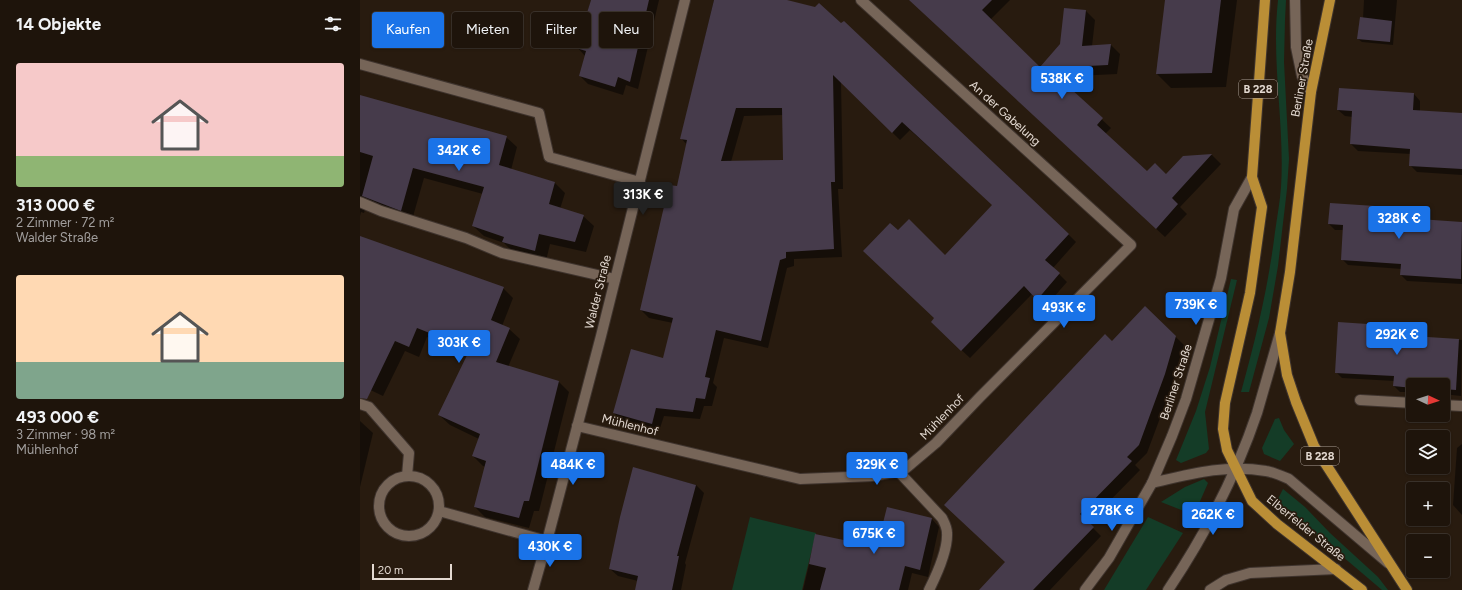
<!DOCTYPE html>
<html lang="de">
<head>
<meta charset="utf-8">
<style>
	body { margin:0; font-family:Figtree,sans-serif; background:#2b2119; color:#f1f3f6; height:100vh; display:flex; flex-direction:column; font-size:15px; white-space:nowrap }
	* { box-sizing:border-box; margin:0 }
	p { font-size:13px; color:#a19e9d }
	.icon { flex:none; width:22px; height:22px; fill:none; stroke:currentColor; stroke-width:2; stroke-linecap:round; stroke-linejoin:round }
	.map { position:relative; flex:1; overflow:hidden }
	.panel { display:flex; flex-direction:column; background:#1e140b; width:360px }
	.panel>* { flex:none }
	.guide { position:absolute; left:12px; top:12px; width:380px; height:36px; display:flex; gap:8px }
	.needle { width:26px; rotate:94deg }
	.buttons { position:absolute; left:1046px; top:378px; display:grid; gap:8px }
	.buttons a { display:grid; place-items:center; width:44px; height:44px; border-radius:4px; background:#1e140b; box-shadow:0 1px 3px #0004,0 0 0 1px #3c332c; font-size:20px }
	.scale { position:absolute; left:12px; bottom:10px; width:80px; box-sizing:border-box; padding-left:4px; border:2px solid #e3d9d1; border-top:0; font-size:11px; line-height:14px; white-space:nowrap; color:#e3d9d1; -webkit-text-stroke:3px #281b0f; paint-order:stroke }
	.price { position:absolute; translate:-50% -34px; padding:0 9px; border-radius:4px; background:#1a73e8; color:#fff; font-size:13px; line-height:26px; filter:drop-shadow(0 1px 2px #0008) }
	.price::after { content:''; position:absolute; left:50%; top:24px; width:12px; height:9px; margin-left:-6px; background:inherit; clip-path:polygon(0 0,100% 0,50% 100%) }
	.price.on { background:#222; color:#fff }
	ul { padding:0; list-style:none }
	li { display:grid; align-content:center; gap:8px; height:212px; padding:0 16px }
	li span { display:grid; place-items:center; height:124px; border-radius:4px; color:#555 }
	li>.icon { margin-inline-start:auto }
	span .icon { width:72px; height:72px; fill:#fffc; stroke-width:1 }
	li b { font-size:17px }
	h2 { display:flex; justify-content:space-between; align-items:center; height:48px; padding:0 16px; font-size:17px }
	.tag { padding:0 14px; border-radius:4px; background:#1e140b; box-shadow:0 1px 3px #0004,0 0 0 1px #3c332c; font-size:14px; line-height:36px }
	.tag.on { background:#1a73e8; color:#fff }
	main { display:flex; flex:1; min-height:0 }
	.map>svg:first-child { display:block }
	.green { fill:#143c27 }
	.shadow { fill:#0007; fill-rule:evenodd }
	.building { fill:#463b4b; fill-rule:evenodd }
	.lines { fill:none; stroke-linecap:round; stroke-linejoin:round }
	.service-casing { stroke:#3f342e; stroke-width:12 }
	.minor-casing { stroke:#3f342e; stroke-width:12 }
	.secondary-casing { stroke:#3f342e; stroke-width:12 }
	.primary-casing { stroke:#3f342e; stroke-width:12 }
	.service { stroke:#766558; stroke-width:10 }
	.minor { stroke:#766558; stroke-width:10 }
	.secondary { stroke:#766558; stroke-width:10 }
	.primary { stroke:#ba8e36; stroke-width:10 }
	.labels { text-anchor:middle; dominant-baseline:central; stroke-width:3.5; stroke-linejoin:round; paint-order:stroke }
	.shield { fill:#281b0f; stroke:#aba097; stroke-width:1 }
	.shield-label { font-size:11px; font-weight:bold; fill:#e3d9d1 }
	.street-label { font-size:12px; fill:#e3d9d1; stroke:#281b0f }
</style>
</head>
<body>
<main>
<section class="panel">
<h2>14 Objekte<svg class="icon" aria-label="filters" viewBox="0 0 24 24"><path d="M4 7h16M4 17h16"/><circle cx="9" cy="7" r="2"/><circle cx="15" cy="17" r="2"/></svg></h2>
<ul>
<li><span style="background:linear-gradient(#f6c9c9 75%,#8fb573 0)"><svg class="icon" aria-label="home" viewBox="0 0 24 24"><path d="M3 11l9-7 9 7M6 9v11h12V9"/></svg></span><div><b>313 000 €</b><p>2 Zimmer · 72 m²</p><p>Walder Straße</p></div></li>
<li><span style="background:linear-gradient(#ffd9b3 70%,#7fa58c 0)"><svg class="icon" aria-label="home" viewBox="0 0 24 24"><path d="M3 11l9-7 9 7M6 9v11h12V9"/></svg></span><div><b>493 000 €</b><p>3 Zimmer · 98 m²</p><p>Mühlenhof</p></div></li>
</ul>
</section>
<div class="map">
<svg width="1102" height="590" viewBox="0 0 1102 590">
	<rect width="100%" height="100%" fill="#281b0f"/>
	<!-- green -->
	<g class="green">
		<path d="M 918,0 L 926,0 L 925,20 L 924,62 L 929,159 L 927,189 L 918,266 L 909,318 L 889,392 L 881,392 C 896,338 908,288 915,232 C 917,217 920,202 921,187 C 925,125 911,63 918,0 Z"/>
		<polygon points="871,279 877,280 845,412 849,449 846,453 821,463 816,460 836,411 850,367"/>
		<polygon points="919,418 924,430 934,444 920,461 904,454 902,448 915,419"/>
		<polygon points="844,479 848,483 834,515 801,502 825,487"/>
		<polygon points="923,489 945,507 970,533 1018,577 1028,590 1022,590 962,539 915,505"/>
		<polygon points="390,517 456,533 442,590 372,590"/>
		<polygon points="788,517 823,533 786,590 744,590"/>
	</g>
	<!-- shadow -->
	<g class="shadow">
		<polygon points="231,0 299,0 278,89 266,85 263,95 228,84 220,76 225,56 217,47"/>
		<path d="M 354,0 L 422,0 L 708,234 L 716,242 L 693,268 L 707,282 L 685,307 L 672,294 L 610,358 L 580,330 L 538,232 L 585,256 L 633,205 L 550,130 L 540,140 L 481,82 L 483,189 L 478,189 L 482,257 L 434,259 L 434,266 L 427,268 L 408,348 L 364,338 L 353,383 L 357,387 L 352,406 L 344,406 L 340,419 L 304,416 L 299,431 L 262,421 L 254,413 L 304,359 L 313,323 L 289,318 L 281,310 L 318,188 L 327,145 L 321,138 ZM 423,115 L 424,161 L 371,162 L 384,116 Z"/>
		<polygon points="550,0 650,0 630,20 680,68 701,44 726,11 735,20 732,46 751,45 760,54 757,74 696,77 751,128 745,134 787,172 806,175 824,157 852,155 861,164 820,207 827,214 805,237"/>
		<polygon points="806,0 877,0 866,87 811,88 797,74"/>
		<polygon points="1004,0 1037,0 1033,45 1002,42 998,39 1003,19"/>
		<polygon points="980,89 1054,94 1060,101 1060,111 1102,114 1102,175 1057,172 1050,165 1051,154 998,151 991,144 993,117 985,116 978,110"/>
		<polygon points="0,96 146,137 157,147 151,170 194,182 205,193 200,209 223,216 234,226 226,252 190,244 186,261 154,253 144,243 124,236 113,226 123,194 64,178 52,220 6,207 4,213 1,212 0,216"/>
		<polygon points="1045,209 1050,215 1050,220 1102,223 1102,284 1047,281 1041,275 1042,269 988,265 982,259 984,230 975,230 969,224"/>
		<polygon points="0,237 143,288 153,298 142,326 149,329 160,339 148,367 199,382 209,392 179,511 174,511 169,528 125,517 115,507 126,467 123,466 113,456 119,439 90,425 79,415 109,354 67,337 59,357 45,351 23,396 0,385"/>
		<polygon points="785,307 824,345 813,383 787,453 775,465 780,470 728,523 741,536 690,590 621,590 647,563 752,343"/>
		<polygon points="1036,327 1042,333 1042,337 1102,340 1101,396 1083,394 1083,385 1053,385 1053,392 1040,392 1034,386 1034,381 982,378 976,372"/>
		<polygon points="0,421 13,433 0,487"/>
		<polygon points="1102,444 1102,515 1093,505 1097,448"/>
		<polygon points="274,468 336,485 344,493 325,563 326,565 321,590 276,590 278,581 258,576 250,569"/>
		<polygon points="572,519 579,527 568,577 552,573 548,590 443,590 456,535 518,548"/>
	</g>
	<!-- building -->
	<g class="building">
		<polygon points="231,0 289,0 270,82 258,77 255,87 219,76 226,51 216,48"/>
		<path d="M 354,0 L 427,0 L 455,7 L 459,3 L 481,23 L 484,21 L 709,234 L 685,260 L 700,273 L 677,300 L 664,286 L 601,351 L 571,322 L 574,318 L 503,251 L 530,223 L 538,230 L 549,219 L 585,255 L 632,205 L 542,122 L 532,133 L 473,75 L 475,182 L 471,182 L 474,249 L 426,252 L 426,258 L 420,260 L 401,341 L 356,330 L 345,377 L 350,378 L 345,399 L 336,398 L 333,412 L 296,408 L 292,424 L 253,413 L 271,349 L 303,358 L 313,318 L 280,310 L 309,185 L 317,186 L 327,140 L 320,139 ZM 376,108 L 422,108 L 423,160 L 361,161 Z"/>
		<polygon points="549,0 632,0 622,10 680,67 700,44 704,8 726,10 722,46 751,44 748,65 688,68 743,118 737,125 787,171 795,163 806,174 823,156 852,154 812,198 818,204 796,229"/>
		<polygon points="805,0 861,0 852,73 796,74"/>
		<polygon points="1000,17 1032,21 1030,42 997,39"/>
		<polygon points="979,88 1054,93 1053,110 1102,113 1102,169 1049,166 1050,149 990,144 992,111 977,110"/>
		<polygon points="0,95 147,136 139,165 195,182 189,204 224,215 215,242 179,234 175,251 142,242 144,237 112,226 124,187 53,168 41,211 2,196 13,156 0,152"/>
		<polygon points="970,203 1045,208 1044,218 1102,222 1101,279 1040,275 1041,264 981,260 983,225 968,224"/>
		<polygon points="0,236 144,287 131,320 150,328 136,362 199,381 169,501 164,501 159,518 114,507 126,461 112,456 120,434 78,415 110,349 57,328 49,347 35,341 7,399 0,398"/>
		<polygon points="785,306 816,336 805,374 779,445 767,457 772,461 720,514 734,527 673,590 619,590 645,562 584,505 745,334 752,341"/>
		<polygon points="978,322 1037,326 1036,335 1099,339 1096,390 1083,389 1083,385 1053,385 1053,388 1033,386 1034,376 975,373"/>
		<polygon points="273,467 336,485 317,556 319,556 312,590 275,590 278,576 249,569 260,517"/>
		<polygon points="527,507 572,518 560,570 545,566 539,590 460,590 466,568 449,564 455,534 517,547"/>
	</g>
	<g class="lines">
		<defs>
			<g id="service">
				<polyline points="0,64 179,113 189,157 280,182"/>
				<polyline points="0,202 21,211 106,238 142,253 255,279"/>
				<polyline points="1000,400 1053,403"/>
				<polyline points="0,404 9,407 49,453 47,476"/>
				<polyline points="1083,405 1102,406"/>
				<path d="M 538,471 L 582,518 C 584,522 587,527 587,533 C 588,550 577,574 569,590"/>
				<circle cx="49" cy="506" r="30"/>
				<polyline points="79,511 187,541"/>
			</g>
			<g id="minor">
				<polyline points="217,426 440,479 513,476 544,470 576,443 620,397 771,245 501,0"/>
				<polyline points="173,590 187,541 241,336 325,0"/>
			</g>
			<g id="secondary">
				<polyline points="935,0 936,47 942,76 951,92"/>
				<path d="M 792,483 C 830,474 865,464 906,471 C 913,472 922,476 929,479 L 1028,563"/>
				<polyline points="725,590 749,558 792,483 812,436 826,399 861,278 874,209 892,177"/>
				<path d="M 808,590 C 845,535 876,475 897,413 C 905,386 912,360 920,333"/>
				<polyline points="850,590 866,580 890,573 976,569"/>
			</g>
			<g id="primary">
				<polyline points="905,0 892,177 902,207 890,293 865,403 863,429 867,450 892,501 917,524 1002,590"/>
				<polyline points="970,0 951,92 930,272 920,333 927,375 936,402 954,446 1047,590"/>
			</g>
		</defs>
		<!-- service casing -->
		<use href="#service" class="service-casing"/>
		<!-- minor casing -->
		<use href="#minor" class="minor-casing"/>
		<!-- secondary casing -->
		<use href="#secondary" class="secondary-casing"/>
		<!-- primary casing -->
		<use href="#primary" class="primary-casing"/>
		<!-- service -->
		<use href="#service" class="service"/>
		<!-- minor -->
		<use href="#minor" class="minor"/>
		<!-- secondary -->
		<use href="#secondary" class="secondary"/>
		<!-- primary -->
		<use href="#primary" class="primary"/>
	</g>
	<g class="labels">
		<!-- shield labels -->
		<g class="shield">
			<rect x="879" y="80" width="38" height="18" rx="3"/>
			<rect x="941" y="447" width="38" height="18" rx="3"/>
		</g>
		<g class="shield-label">
			<text x="898" y="89">B 228</text>
			<text x="960" y="456">B 228</text>
		</g>
		<!-- street labels -->
		<g class="street-label">
			<text transform="translate(942 78) rotate(-80)">Berliner Straße</text>
			<text transform="translate(645 113) rotate(42)">An der Gabelung</text>
			<text transform="translate(238 292) rotate(-76)">Walder Straße</text>
			<text transform="translate(816 382) rotate(-72)">Berliner Straße</text>
			<text transform="translate(582 417) rotate(-46)">Mühlenhof</text>
			<text transform="translate(270 425) rotate(14)">Mühlenhof</text>
			<text transform="translate(946 528) rotate(39)">Elberfelder Straße</text>
		</g>
	</g>
</svg>
<div class="buttons">
<a><svg class="needle" viewBox="-14 -14 28 28"><path d="M0-13l5 13h-10z" fill="#e53935"/><path d="M0 13l5-13h-10z" fill="#a19e9d"/></svg></a>
<a><svg class="icon" aria-label="layers" viewBox="0 0 24 24"><path d="M12 4l9 5-9 5-9-5zM3 14l9 5 9-5"/></svg></a>
<a>+</a>
<a>−</a>
</div>
<div class="scale">20 m</div>
<b class="price" style="left:702px;top:100px">538K €</b>
<b class="price" style="left:99px;top:172px">342K €</b>
<b class="price on" style="left:283px;top:216px">313K €</b>
<b class="price" style="left:1039px;top:240px">328K €</b>
<b class="price" style="left:836px;top:326px">739K €</b>
<b class="price" style="left:704px;top:329px">493K €</b>
<b class="price" style="left:1037px;top:356px">292K €</b>
<b class="price" style="left:99px;top:364px">303K €</b>
<b class="price" style="left:213px;top:486px">484K €</b>
<b class="price" style="left:517px;top:486px">329K €</b>
<b class="price" style="left:752px;top:532px">278K €</b>
<b class="price" style="left:853px;top:536px">262K €</b>
<b class="price" style="left:514px;top:555px">675K €</b>
<b class="price" style="left:190px;top:568px">430K €</b>
<div class="guide">
<a class="tag on">Kaufen</a>
<a class="tag">Mieten</a>
<a class="tag">Filter</a>
<a class="tag">Neu</a>
</div>
</div>
</main>
</body>
</html>
